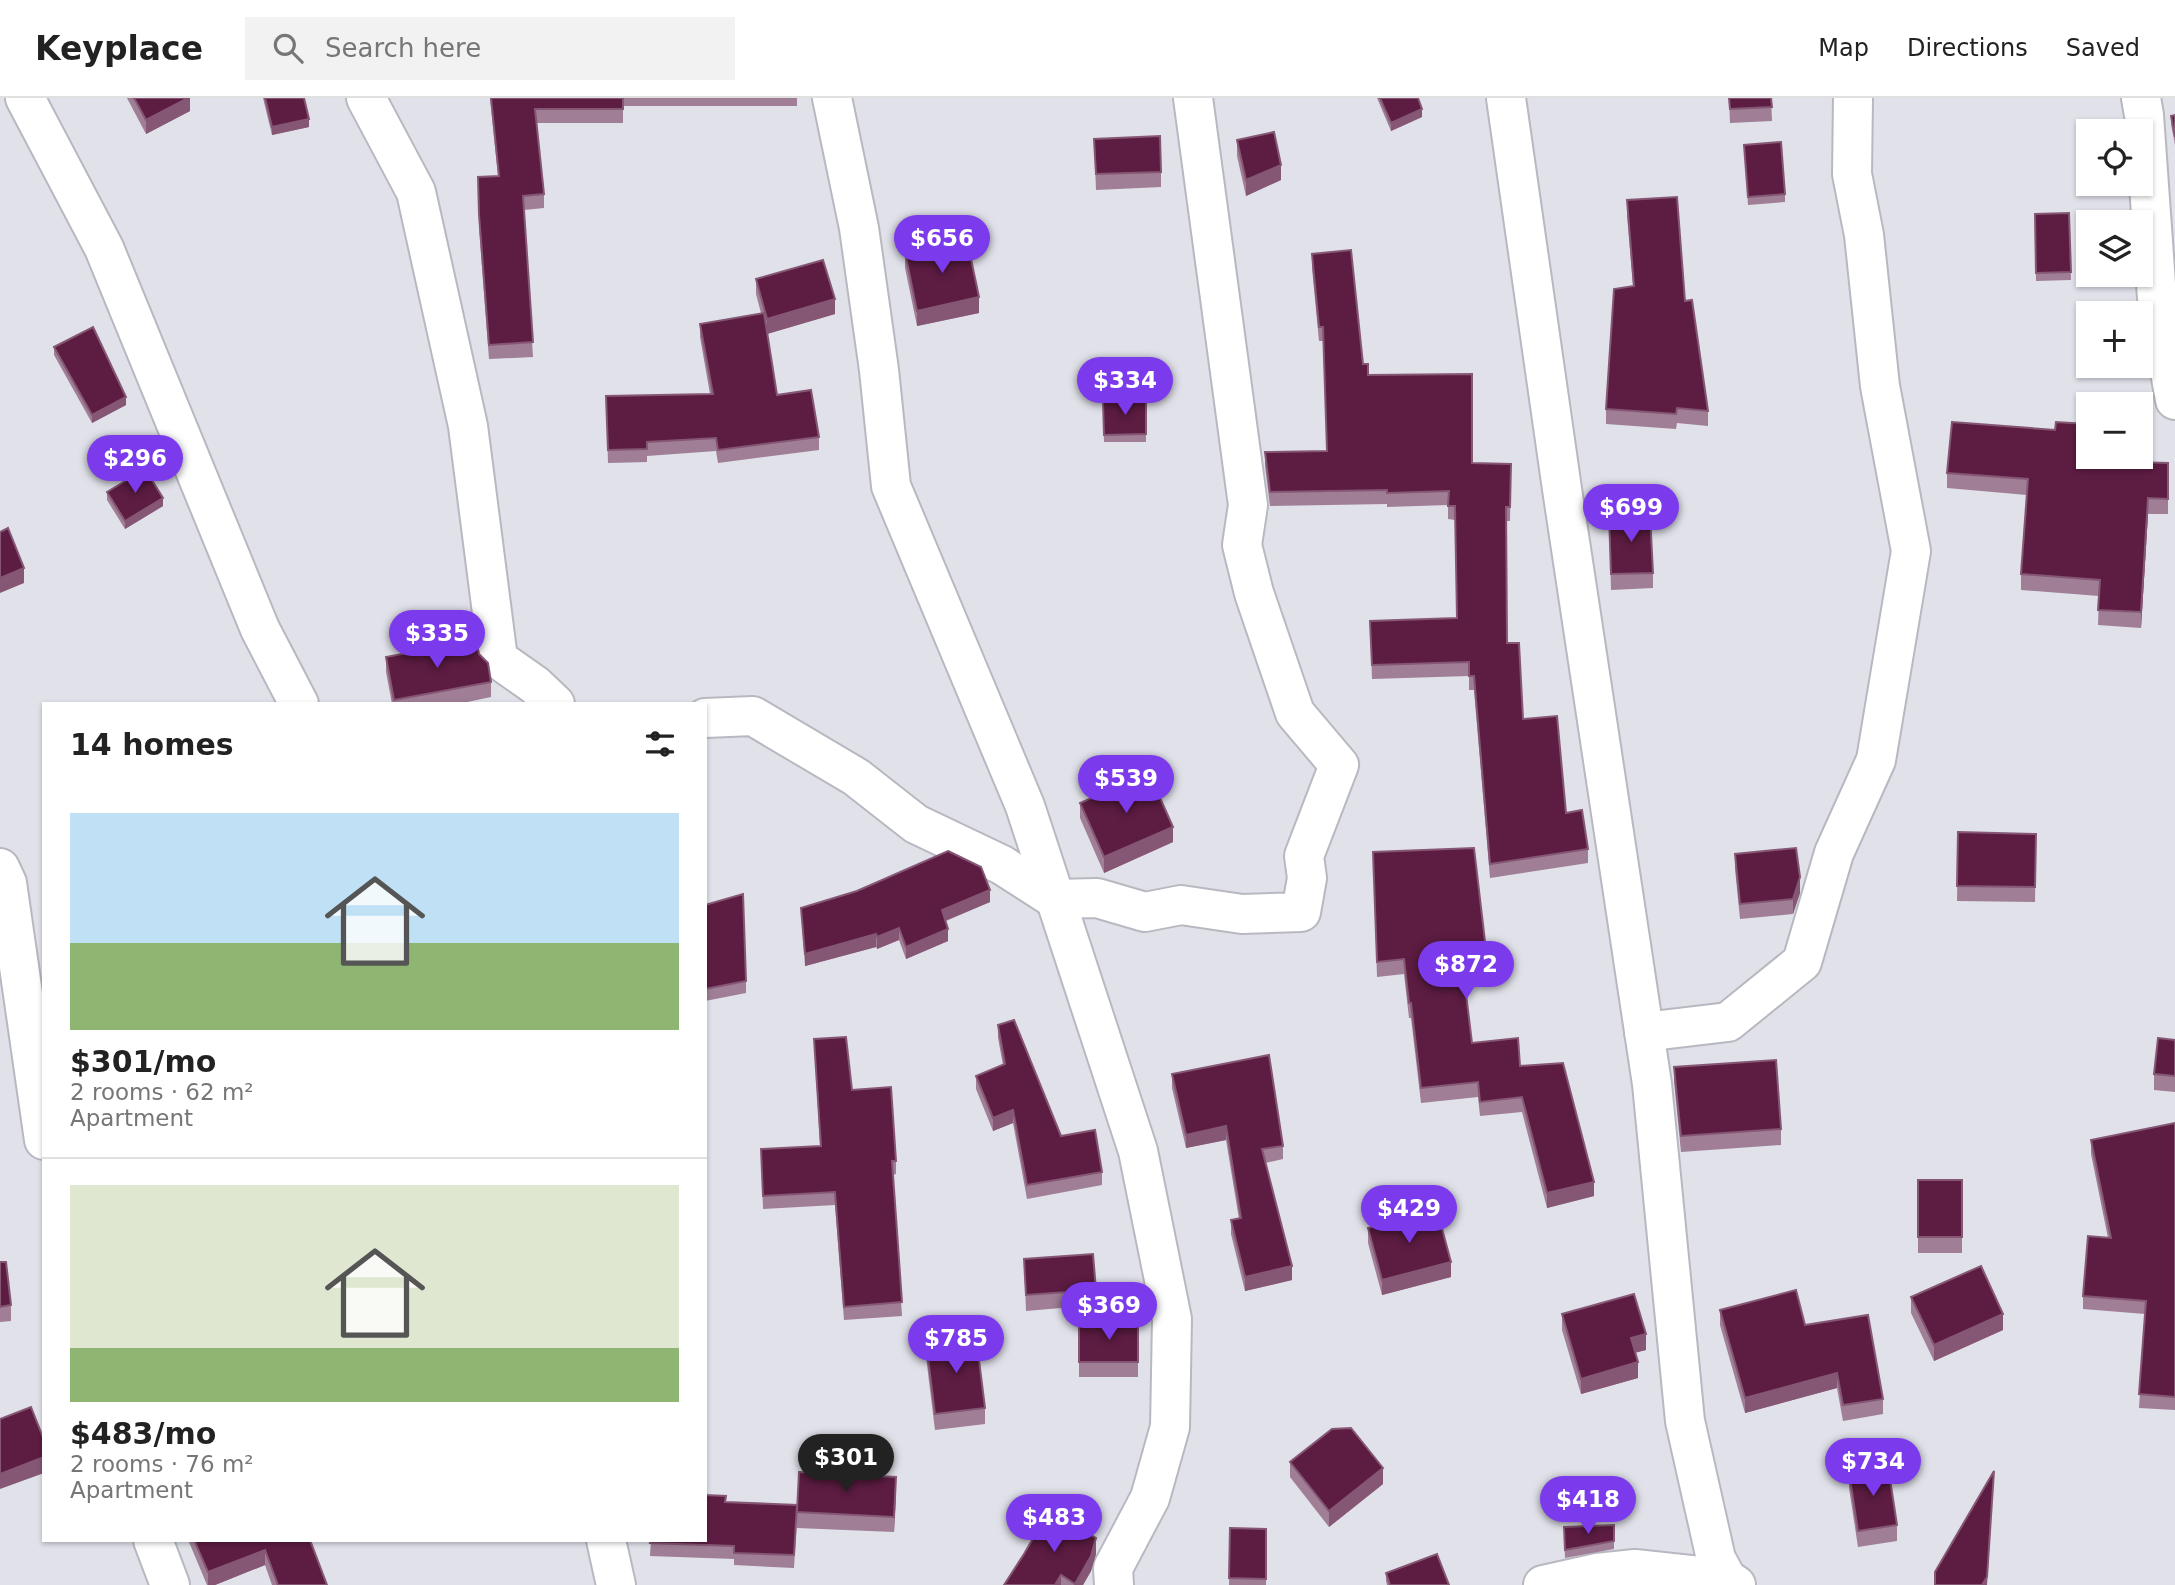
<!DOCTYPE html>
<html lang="en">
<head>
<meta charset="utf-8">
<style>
	body { margin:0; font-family:"DejaVu Sans",sans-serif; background:#f2f2f2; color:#222; height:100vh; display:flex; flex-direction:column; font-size:26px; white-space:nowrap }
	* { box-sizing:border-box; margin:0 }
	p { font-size:23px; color:#767676 }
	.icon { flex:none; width:38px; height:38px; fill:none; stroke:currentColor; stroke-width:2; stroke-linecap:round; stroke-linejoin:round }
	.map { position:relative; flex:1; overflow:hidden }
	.sheet { position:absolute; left:42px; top:604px; width:665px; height:840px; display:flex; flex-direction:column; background:#fff; border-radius:0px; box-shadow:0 2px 5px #0004 }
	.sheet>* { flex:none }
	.controls { position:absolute; left:2076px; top:21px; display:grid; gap:14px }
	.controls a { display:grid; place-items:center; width:77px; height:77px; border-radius:0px; background:#fff; box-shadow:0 2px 5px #0004; font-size:35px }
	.price { position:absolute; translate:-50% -60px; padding:0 16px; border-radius:24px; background:#7c3aed; color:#fff; font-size:23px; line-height:46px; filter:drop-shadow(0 2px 4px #0008) }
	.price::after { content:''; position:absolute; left:50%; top:42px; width:21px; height:16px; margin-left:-10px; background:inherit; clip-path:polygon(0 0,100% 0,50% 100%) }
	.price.selected { background:#222; color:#fff }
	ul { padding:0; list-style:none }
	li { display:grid; align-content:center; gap:14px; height:371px; padding:0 28px }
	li+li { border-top:2px solid #e0e0e0 }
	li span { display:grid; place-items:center; height:217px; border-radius:0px; color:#555 }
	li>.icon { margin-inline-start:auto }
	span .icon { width:126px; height:126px; fill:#fffc; stroke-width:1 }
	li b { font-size:30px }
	h2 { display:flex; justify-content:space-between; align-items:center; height:84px; padding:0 28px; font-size:30px }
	header { display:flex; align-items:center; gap:42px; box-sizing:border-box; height:98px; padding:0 35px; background:#fff; border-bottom:2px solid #e0e0e0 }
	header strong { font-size:33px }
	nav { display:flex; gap:38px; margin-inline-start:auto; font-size:24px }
	.search { width:490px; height:63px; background:#f2f2f2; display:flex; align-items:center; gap:18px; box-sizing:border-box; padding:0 24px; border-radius:0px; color:#767676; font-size:26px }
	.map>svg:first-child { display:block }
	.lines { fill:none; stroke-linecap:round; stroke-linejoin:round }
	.street-casing { stroke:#b8b8c1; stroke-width:42 }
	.street { stroke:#fff; stroke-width:38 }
	.wall { fill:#9f7e96 }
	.shaded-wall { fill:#855774 }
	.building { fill:#5d1c42; stroke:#855774; stroke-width:2 }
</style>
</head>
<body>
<header>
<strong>Keyplace</strong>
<div class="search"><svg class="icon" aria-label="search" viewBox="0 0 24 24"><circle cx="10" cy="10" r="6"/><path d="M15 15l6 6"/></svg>Search here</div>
<nav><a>Map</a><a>Directions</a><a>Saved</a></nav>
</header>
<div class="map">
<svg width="2175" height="1487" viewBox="0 0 2175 1487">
	<rect width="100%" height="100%" fill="#e1e1ea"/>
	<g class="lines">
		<defs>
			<g id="street">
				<polyline points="25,0 104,150 260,531 299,606"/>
				<polyline points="366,0 416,94 468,328 498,561 535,587 555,606"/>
				<polyline points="832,0 859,130 879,272 891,388 1025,708 1138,1053 1172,1221 1170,1329 1150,1400 1113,1470 1114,1487"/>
				<polyline points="1506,0 1562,391 1652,986 1685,1323 1716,1461 1727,1481 1736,1487"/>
				<polyline points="2141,0 2144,17 2157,200 2175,302"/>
				<polyline points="705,620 753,618 856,679 916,726 1002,767 1055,801 1097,800 1145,814 1181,807 1242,816 1301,814 1307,780 1304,758 1339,667 1295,615 1254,495 1242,447 1248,407 1193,0"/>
				<polyline points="0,770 7,785 44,1042"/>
				<polyline points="1644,934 1728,924 1802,864 1834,755 1876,662 1911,453 1880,288 1864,137 1852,76 1853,0"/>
				<polyline points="153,1442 170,1487"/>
				<polyline points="606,1442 616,1487"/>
				<polyline points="1543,1487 1597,1475 1635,1471 1727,1481"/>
			</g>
		</defs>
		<!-- street casing -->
		<use href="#street" class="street-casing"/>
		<!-- street -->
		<use href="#street" class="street"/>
	</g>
	<!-- wall -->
	<g class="wall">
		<polygon points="127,0 190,0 190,13 146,36"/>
		<polygon points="263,0 304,0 309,29 272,37"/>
		<polygon points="490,0 797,0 797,8 623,8 623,25 536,25 544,96 544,110 524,112 533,259 489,261 479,130 478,79 498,78"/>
		<polygon points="1377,0 1418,0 1422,19 1391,33"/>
		<polygon points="1729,0 1771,0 1772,23 1730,25"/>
		<polygon points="2175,17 2175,47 2171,26 2171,18"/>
		<polygon points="1094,41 1161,74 1161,89 1096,92"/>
		<polygon points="1237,42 1281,82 1246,98 1237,58"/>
		<polygon points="1744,47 1785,96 1785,104 1748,107"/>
		<polygon points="1627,102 1685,203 1708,313 1708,328 1677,325 1676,331 1606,326 1606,311 1633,188 1627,117"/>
		<polygon points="2069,115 2071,182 2036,183 2035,116"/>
		<polygon points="905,154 979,215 917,228 905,170"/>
		<polygon points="1312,156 1368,277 1472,365 1511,366 1510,423 1506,423 1507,545 1523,621 1566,715 1588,751 1588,765 1490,780 1474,592 1469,592 1469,578 1372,581 1370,523 1457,520 1455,422 1448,421 1448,407 1387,409 1387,406 1270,408 1265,368 1265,354 1327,353 1323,243 1319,243 1312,170"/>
		<polygon points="756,181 835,216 767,236 777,297 819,339 819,352 718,365 716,353 647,358 647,364 608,365 606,298 710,296 700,239 700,226 761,215 756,196"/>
		<polygon points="54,249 126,307 92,325 54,257"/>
		<polygon points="1146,301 1146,344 1104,344 1103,302"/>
		<polygon points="2088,359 2095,359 2095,363 2168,365 2168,416 2148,416 2141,530 2098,527 2099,498 2021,492 2021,476 2027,397 1947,390 1947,375"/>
		<polygon points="107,394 163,408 125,431 107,402"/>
		<polygon points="1609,416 1653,475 1653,490 1611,492"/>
		<polygon points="479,556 491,584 491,599 458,606 392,606 386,574 386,559"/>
		<polygon points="1080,705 1173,744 1104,775 1080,720"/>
		<polygon points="1958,734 2036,736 2035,804 1957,803"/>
		<polygon points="1373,754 1486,852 1486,867 1463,870 1472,945 1520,968 1594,1098 1547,1110 1522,1014 1480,1018 1478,999 1421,1005 1411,920 1409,920 1404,876 1377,879"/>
		<polygon points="1735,756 1800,795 1793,816 1740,821 1735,771"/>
		<polygon points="990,804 946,823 948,843 906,861 899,842 877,851 876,849 805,868 801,810"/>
		<polygon points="705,807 746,883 746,895 705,903"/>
		<polygon points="998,927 1061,1038 1102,1074 1102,1087 1027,1101 1013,1025 993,1033 976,991 976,978 1003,967 998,940"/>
		<polygon points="814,941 852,992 896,1063 896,1076 893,1077 902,1218 844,1222 835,1107 763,1111 761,1051 820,1048"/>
		<polygon points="2175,942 2175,994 2154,992 2154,976"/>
		<polygon points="1674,969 1781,1031 1781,1047 1681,1054 1674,984"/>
		<polygon points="1172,976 1283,1048 1283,1061 1265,1065 1292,1182 1245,1193 1231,1136 1231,1122 1239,1121 1226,1042 1186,1050 1172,990"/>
		<polygon points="2175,1025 2175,1312 2139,1310 2145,1216 2083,1211 2083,1198 2108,1140 2091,1056 2091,1042"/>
		<rect x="1918" y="1082" width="44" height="73"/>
		<polygon points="1368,1130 1451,1179 1382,1197 1368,1145"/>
		<polygon points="1024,1161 1096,1192 1096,1207 1026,1213"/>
		<polygon points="0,1164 11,1207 11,1223 0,1224"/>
		<polygon points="1911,1199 2003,1232 1934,1263 1911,1215"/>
		<polygon points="1720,1212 1805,1227 1883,1301 1883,1316 1843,1323 1837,1290 1745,1315 1720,1227"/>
		<polygon points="1562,1216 1646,1252 1635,1254 1638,1280 1581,1296 1562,1232"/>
		<rect x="1079" y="1224" width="59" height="55"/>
		<polygon points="926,1244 985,1310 985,1326 935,1332 926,1259"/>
		<polygon points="1290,1364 1383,1386 1329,1429 1290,1379"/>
		<polygon points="1849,1374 1897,1427 1897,1443 1858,1449 1849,1390"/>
		<polygon points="896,1395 894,1434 797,1430 797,1421 794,1470 734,1467 734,1461 650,1458 651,1442 726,1404 797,1407"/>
		<polygon points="1614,1427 1614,1451 1565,1460 1564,1429"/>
		<polygon points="1230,1430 1266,1431 1266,1487 1229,1487"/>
		<polygon points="189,1442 310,1442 327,1487 272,1487 265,1467 215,1487 207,1487 189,1444"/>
		<polygon points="1096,1456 1091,1473 1083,1487 1004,1487"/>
		<polygon points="1386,1475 1449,1487 1387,1487 1386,1483"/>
	</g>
	<!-- shaded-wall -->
	<g class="shaded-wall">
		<polygon points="188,0 190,0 190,13 146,36 146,22"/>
		<polygon points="1422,11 1422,19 1391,33 1391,25"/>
		<polygon points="309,21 309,29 272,37 272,29"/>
		<polygon points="1281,67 1281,82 1246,98 1246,82"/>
		<polygon points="979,199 979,215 917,228 917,213"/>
		<polygon points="835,201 835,216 767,236 767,221"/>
		<polygon points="126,299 126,307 92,325 92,317"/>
		<polygon points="163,400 163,408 125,431 125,423"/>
		<polygon points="2148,400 2148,416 2141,530 2141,514"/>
		<polygon points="24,470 24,485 0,495 0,480"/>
		<polygon points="1173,729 1173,744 1104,775 1104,759"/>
		<polygon points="1800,779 1800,795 1793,816 1793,801"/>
		<polygon points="990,792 990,804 942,824 942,812"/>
		<polygon points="899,830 899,842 877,851 877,839"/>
		<polygon points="948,831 948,843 906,861 906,849"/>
		<polygon points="876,836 876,849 805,868 805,856"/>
		<polygon points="1013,1012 1013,1025 993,1033 993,1020"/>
		<polygon points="1226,1028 1226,1042 1186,1050 1186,1037"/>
		<polygon points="1594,1084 1594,1098 1547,1110 1547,1095"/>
		<polygon points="1451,1164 1451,1179 1382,1197 1382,1182"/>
		<polygon points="1292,1168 1292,1182 1245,1193 1245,1179"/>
		<polygon points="2003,1216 2003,1232 1934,1263 1934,1247"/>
		<polygon points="1646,1236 1646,1252 1631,1256 1631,1240"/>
		<polygon points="1638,1264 1638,1280 1581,1296 1581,1281"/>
		<polygon points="1837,1275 1837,1290 1745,1315 1745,1300"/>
		<polygon points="44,1359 44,1375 0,1391 0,1376"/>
		<polygon points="1383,1370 1383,1386 1329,1429 1329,1413"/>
		<polygon points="1994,1373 1987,1487 1982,1487"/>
		<polygon points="896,1379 896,1395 894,1434 894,1419"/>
		<polygon points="1096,1440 1096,1456 1091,1473 1083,1487 1075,1487"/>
		<polygon points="265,1452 265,1467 215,1487 208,1487 208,1474"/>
		<polygon points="1061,1477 1061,1487 1055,1487"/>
	</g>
	<!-- building -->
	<g class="building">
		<polygon points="134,0 188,0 146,22"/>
		<polygon points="265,0 304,0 309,21 272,29"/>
		<polygon points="491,0 623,0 623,11 535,11 544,96 523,98 533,244 489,247 479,116 478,79 499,78"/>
		<polygon points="1380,0 1418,0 1422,11 1391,25"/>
		<polygon points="1729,0 1771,0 1772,9 1730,11"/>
		<polygon points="2175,17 2175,39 2171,18"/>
		<polygon points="1274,34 1281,67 1246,82 1237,42"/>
		<polygon points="1160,38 1161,74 1096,76 1094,41"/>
		<polygon points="1781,44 1785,96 1748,99 1744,47"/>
		<polygon points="1677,99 1685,203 1692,202 1708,313 1677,310 1676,316 1606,311 1614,191 1634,188 1627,102"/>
		<polygon points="2069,115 2071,174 2036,175 2035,116"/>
		<polygon points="967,142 979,199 917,213 905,154"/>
		<polygon points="1351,152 1363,266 1368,266 1368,277 1472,276 1472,365 1511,366 1510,409 1506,409 1507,545 1519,545 1523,621 1557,618 1566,715 1582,712 1588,751 1490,766 1474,578 1469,578 1469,564 1372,567 1370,523 1457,520 1455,408 1448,408 1449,393 1387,395 1387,392 1270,394 1265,354 1327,353 1323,229 1319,229 1312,156"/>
		<polygon points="823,162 835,201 767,221 756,181"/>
		<polygon points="764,215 777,297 811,292 819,339 718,352 716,340 647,344 647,351 608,352 606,298 713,296 700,226"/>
		<polygon points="93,229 126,299 92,317 54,249"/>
		<polygon points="1146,301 1146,336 1104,337 1103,302"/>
		<polygon points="1952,324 2055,332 2056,324 2088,326 2088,359 2094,359 2094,363 2168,365 2168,401 2148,400 2141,514 2098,512 2100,482 2021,476 2028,381 1947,375"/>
		<polygon points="145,371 163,400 125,423 107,394"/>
		<polygon points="1609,416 1650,416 1653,475 1611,476"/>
		<polygon points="8,430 24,470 0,480 0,434"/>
		<polygon points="476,542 479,556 488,565 491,584 394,602 386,559"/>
		<polygon points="1149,675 1173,729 1104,759 1080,705"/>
		<polygon points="1958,734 2036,736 2035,789 1957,788"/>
		<polygon points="1474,750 1486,852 1461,855 1472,945 1518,940 1520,968 1563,965 1594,1084 1547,1095 1522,999 1480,1004 1478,984 1421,990 1411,905 1409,905 1404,861 1377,864 1373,754"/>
		<polygon points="1796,750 1800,779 1793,801 1740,806 1735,756"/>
		<polygon points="948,753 981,769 990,792 942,812 948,831 906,849 899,830 877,839 876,836 805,856 801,810 857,793"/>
		<polygon points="743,796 746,883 705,891 705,807"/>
		<polygon points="1014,922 1061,1038 1095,1032 1102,1074 1027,1087 1013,1012 993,1020 976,978 1005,966 998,927"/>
		<polygon points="846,939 852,992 891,989 896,1063 892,1063 902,1204 844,1209 835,1094 763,1098 761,1051 821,1048 814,941"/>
		<polygon points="2158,940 2175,942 2175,978 2154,976"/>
		<polygon points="1269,957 1283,1048 1262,1051 1292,1168 1245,1179 1231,1122 1241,1120 1226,1028 1186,1037 1172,976"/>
		<polygon points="1776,962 1781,1031 1681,1038 1674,969"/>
		<polygon points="2175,1025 2175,1299 2139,1296 2146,1203 2083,1198 2088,1138 2111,1140 2091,1042"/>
		<rect x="1918" y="1082" width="44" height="57"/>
		<polygon points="1437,1112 1451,1164 1382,1182 1368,1130"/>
		<polygon points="1093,1156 1096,1192 1026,1197 1024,1161"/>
		<polygon points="0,1164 6,1164 11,1207 0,1209"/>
		<polygon points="1981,1168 2003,1216 1934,1247 1911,1199"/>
		<polygon points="1796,1192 1805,1227 1868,1217 1883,1301 1843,1307 1837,1275 1745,1300 1720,1212"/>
		<polygon points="1634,1196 1646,1236 1631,1240 1638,1264 1581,1281 1562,1216"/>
		<rect x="1079" y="1224" width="59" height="40"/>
		<polygon points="976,1238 985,1310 935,1316 926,1244"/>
		<polygon points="31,1309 44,1342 44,1359 0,1376 0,1321"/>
		<polygon points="1351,1330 1383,1370 1329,1413 1290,1364 1332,1331"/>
		<polygon points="1888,1368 1897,1427 1858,1433 1849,1374"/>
		<polygon points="1994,1373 1987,1479 1982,1487 1935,1487 1935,1474"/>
		<polygon points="799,1374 896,1379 894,1419 797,1414"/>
		<polygon points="705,1397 726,1398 725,1404 797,1407 794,1457 734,1455 734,1448 650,1445 651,1442 705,1442"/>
		<polygon points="1049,1413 1096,1440 1091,1458 1075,1486 1061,1477 1055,1487 1004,1487 1024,1456"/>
		<polygon points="1614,1427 1614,1443 1565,1452 1564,1429"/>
		<polygon points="1230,1430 1266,1431 1266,1481 1229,1480"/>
		<polygon points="194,1442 310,1442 327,1487 278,1487 265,1452 208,1474"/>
		<polygon points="1437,1456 1449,1487 1390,1487 1386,1475"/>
	</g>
</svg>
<div class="controls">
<a><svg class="icon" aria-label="locate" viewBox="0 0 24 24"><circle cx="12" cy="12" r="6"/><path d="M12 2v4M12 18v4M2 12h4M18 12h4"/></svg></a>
<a><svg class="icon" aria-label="layers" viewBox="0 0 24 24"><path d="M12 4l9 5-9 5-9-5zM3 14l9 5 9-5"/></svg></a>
<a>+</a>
<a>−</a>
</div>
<b class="price" style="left:942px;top:177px">$656</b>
<b class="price" style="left:1125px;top:319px">$334</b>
<b class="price" style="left:135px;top:397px">$296</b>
<b class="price" style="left:1631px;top:446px">$699</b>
<b class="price" style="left:437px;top:572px">$335</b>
<b class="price" style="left:1126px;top:717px">$539</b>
<b class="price" style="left:1466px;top:903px">$872</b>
<b class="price" style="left:1409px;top:1147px">$429</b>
<b class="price" style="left:1109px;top:1244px">$369</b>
<b class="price" style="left:956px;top:1277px">$785</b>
<b class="price selected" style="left:846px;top:1396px">$301</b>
<b class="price" style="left:1873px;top:1400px">$734</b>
<b class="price" style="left:1588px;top:1438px">$418</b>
<b class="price" style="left:1054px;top:1456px">$483</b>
<section class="sheet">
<h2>14 homes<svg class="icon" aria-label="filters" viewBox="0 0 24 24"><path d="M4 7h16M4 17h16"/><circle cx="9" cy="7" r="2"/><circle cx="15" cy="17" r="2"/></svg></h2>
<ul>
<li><span style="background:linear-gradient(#bfe0f5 60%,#8fb573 0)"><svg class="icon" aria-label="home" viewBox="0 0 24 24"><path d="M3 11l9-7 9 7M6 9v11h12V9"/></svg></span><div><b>$301/mo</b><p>2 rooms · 62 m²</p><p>Apartment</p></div></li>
<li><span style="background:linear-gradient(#dfe7d0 75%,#8fb573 0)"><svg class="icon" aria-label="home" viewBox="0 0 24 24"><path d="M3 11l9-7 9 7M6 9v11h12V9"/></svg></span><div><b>$483/mo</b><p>2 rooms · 76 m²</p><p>Apartment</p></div></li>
</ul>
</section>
</div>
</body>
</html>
